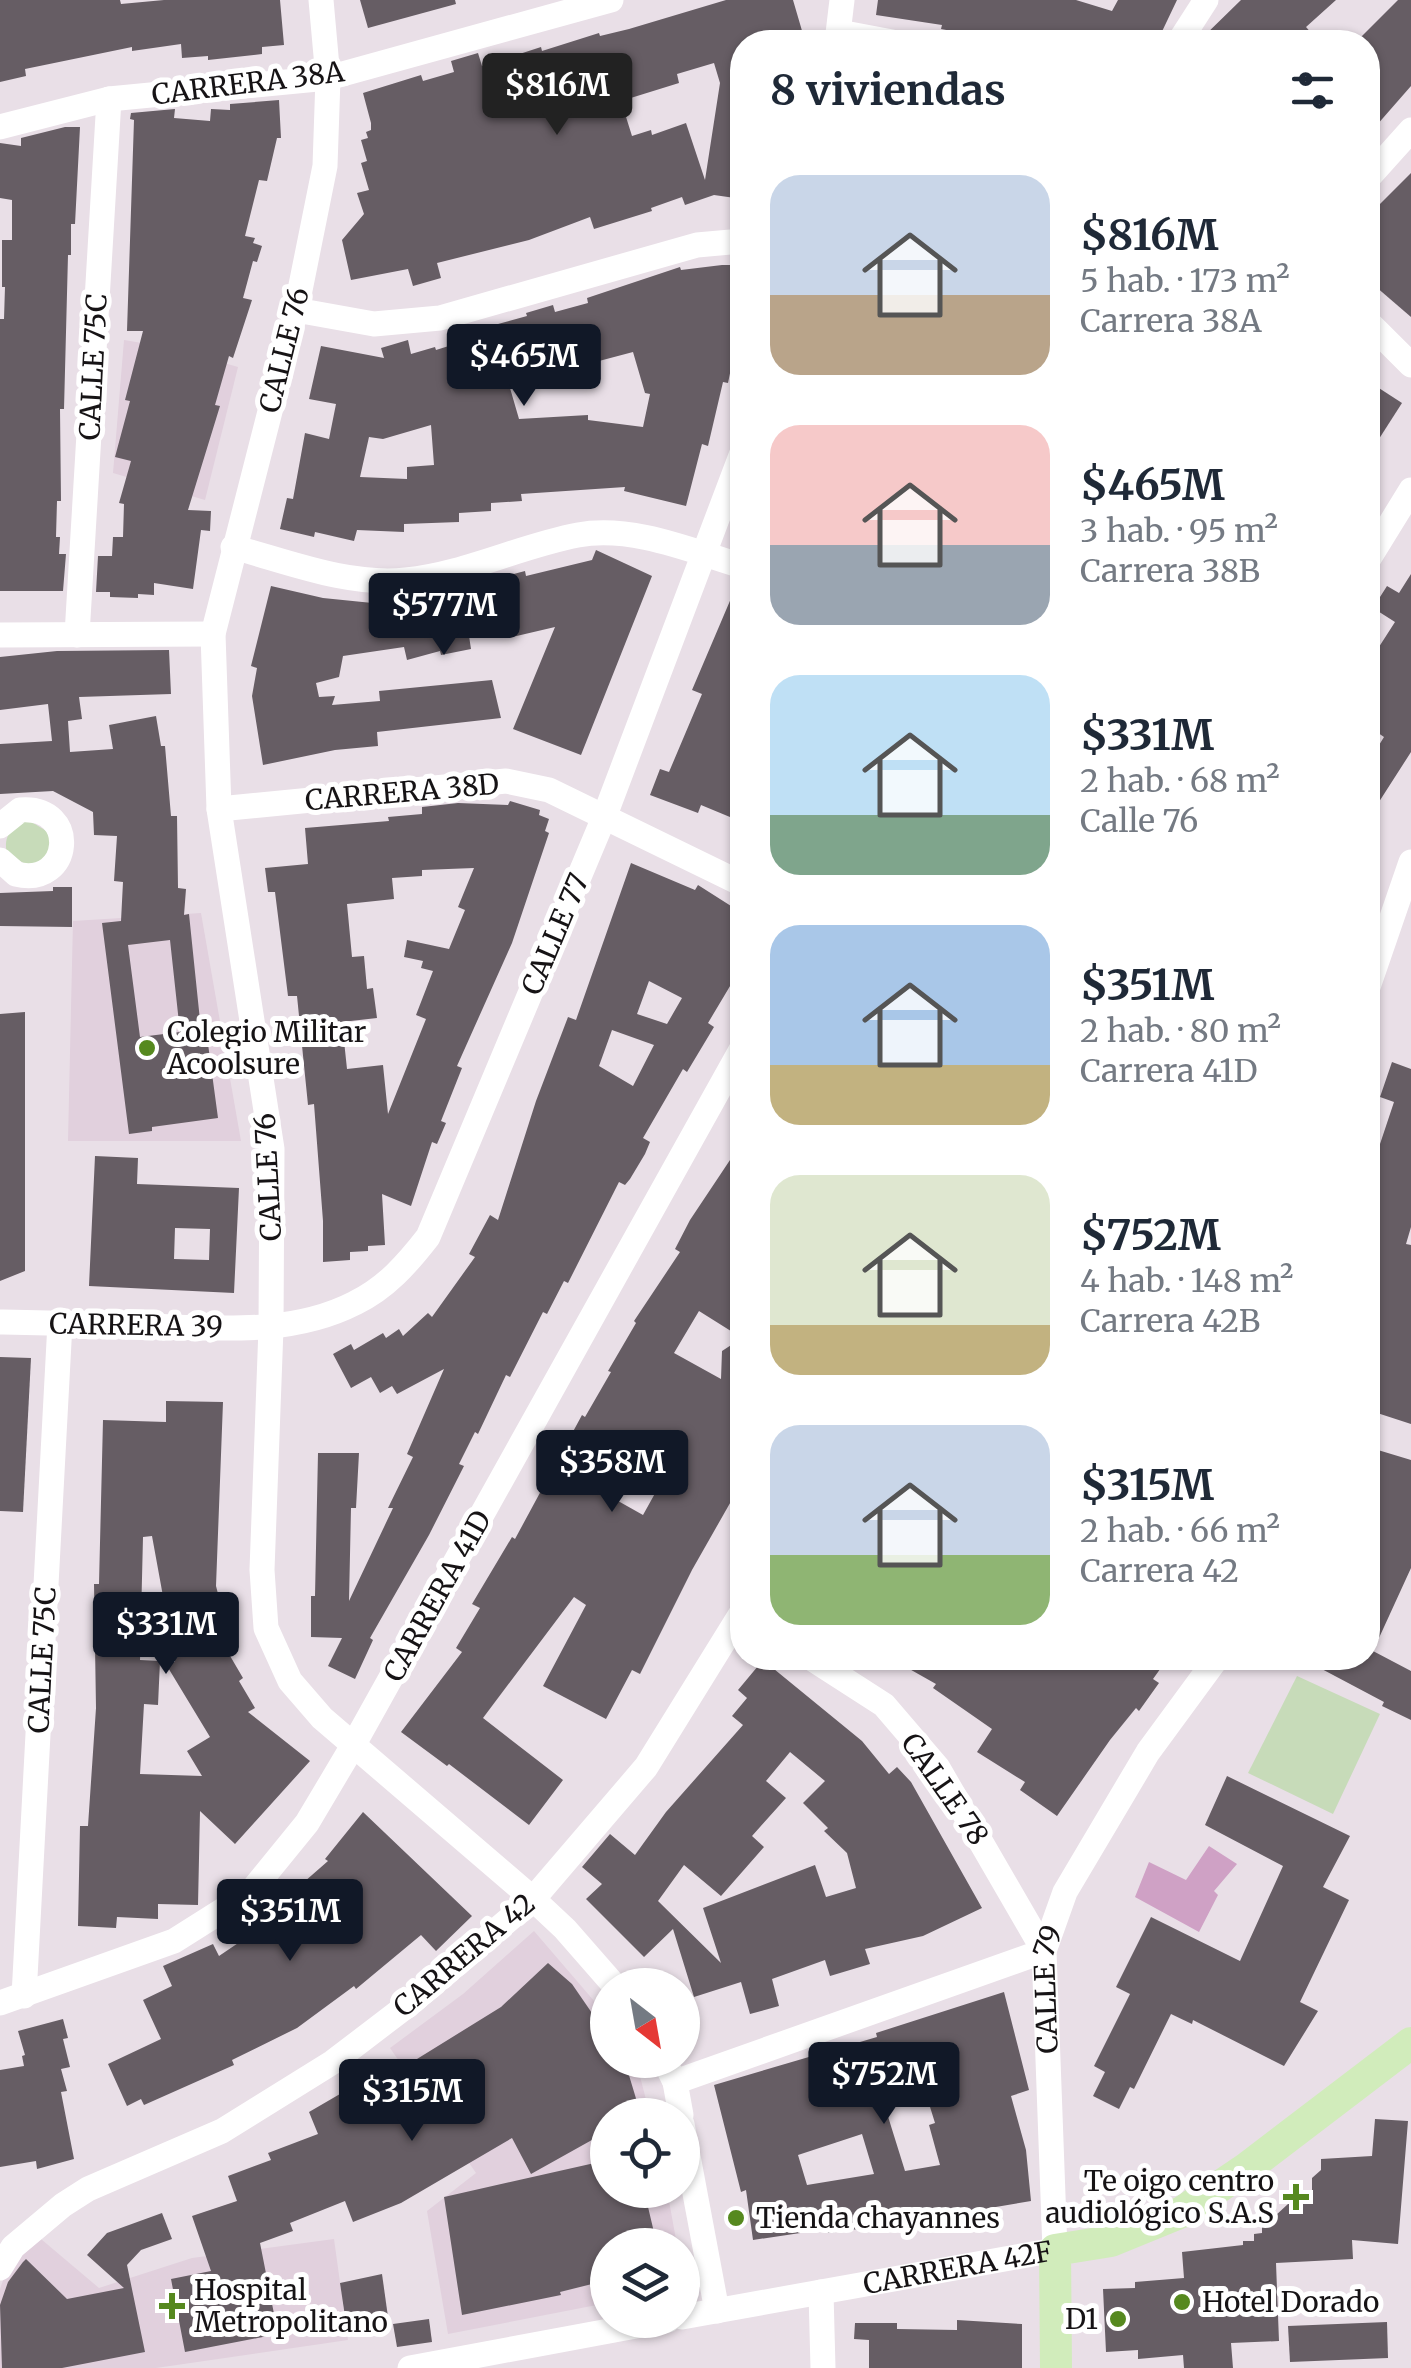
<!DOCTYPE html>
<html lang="es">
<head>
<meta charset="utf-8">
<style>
	body { margin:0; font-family:Merriweather,serif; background:#f2f2f3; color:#1f2937; height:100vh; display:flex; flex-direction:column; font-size:38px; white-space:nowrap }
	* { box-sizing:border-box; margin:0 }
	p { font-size:32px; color:#747a83 }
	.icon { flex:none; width:55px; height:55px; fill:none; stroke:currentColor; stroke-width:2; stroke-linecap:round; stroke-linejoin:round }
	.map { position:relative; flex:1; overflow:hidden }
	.sheet { position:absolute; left:730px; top:30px; width:650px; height:1640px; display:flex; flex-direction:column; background:#fff; border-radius:40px; box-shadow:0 2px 8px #0004 }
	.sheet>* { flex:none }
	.needle { width:65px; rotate:149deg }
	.fabs { position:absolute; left:590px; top:1968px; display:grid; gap:20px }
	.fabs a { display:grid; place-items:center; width:110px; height:110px; border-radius:50%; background:#fff; box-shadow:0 2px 8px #0004; font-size:50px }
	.price { position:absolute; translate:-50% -85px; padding:0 22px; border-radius:10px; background:#111827; color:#fff; font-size:32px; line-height:65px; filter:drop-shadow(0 2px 5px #0008) }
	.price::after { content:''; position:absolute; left:50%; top:60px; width:30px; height:22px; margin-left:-15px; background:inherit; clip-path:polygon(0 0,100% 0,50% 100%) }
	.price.active { background:#222; color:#fff }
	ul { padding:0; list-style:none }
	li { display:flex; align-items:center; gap:30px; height:250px; padding:0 40px }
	li span { display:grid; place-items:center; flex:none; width:280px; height:200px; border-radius:30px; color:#555 }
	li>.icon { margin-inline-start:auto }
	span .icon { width:120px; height:120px; fill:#fffc; stroke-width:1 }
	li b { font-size:42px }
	h2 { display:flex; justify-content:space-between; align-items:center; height:120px; padding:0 40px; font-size:42px }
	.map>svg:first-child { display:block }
	.built { fill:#e1d0dd }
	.green { fill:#c7dbb9 }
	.water { fill:#cfa1c5 }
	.building { fill:#665d64; fill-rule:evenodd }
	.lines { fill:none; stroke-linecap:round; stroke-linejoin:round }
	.minor { stroke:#fff; stroke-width:25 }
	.major { stroke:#d1ecbb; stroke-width:32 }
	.poi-dot { fill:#56891f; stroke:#fff; stroke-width:4 }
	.labels { text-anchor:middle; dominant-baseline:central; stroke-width:10; stroke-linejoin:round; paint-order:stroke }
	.street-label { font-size:28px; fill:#161315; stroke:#fff }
	.poi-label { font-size:28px; fill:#161315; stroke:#fff; text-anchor:start }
</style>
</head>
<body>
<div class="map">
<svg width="1411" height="2368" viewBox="0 0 1411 2368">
	<rect width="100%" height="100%" fill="#e9dfe7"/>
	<!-- built -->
	<g class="built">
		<polygon points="124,340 172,348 238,367 205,500 113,473"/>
		<polygon points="201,913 241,1141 68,1141 73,921"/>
		<polygon points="534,1931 607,2016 608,2060 636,2061 650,2115 608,2115 608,2190 667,2190 677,2245 608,2245 607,2303 448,2334 427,2211 476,2173 390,2048 463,1994"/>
		<polygon points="41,2239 99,2288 192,2258 334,2239 348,2340 156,2368 0,2368 0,2289 8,2266"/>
	</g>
	<!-- green -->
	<g class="green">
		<path d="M 25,818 L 58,838 L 35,870 L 7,853 C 3,835 12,829 25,818 Z"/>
		<polygon points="1297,1676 1380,1714 1333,1814 1248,1773"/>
	</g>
	<!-- water -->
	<polygon class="water" points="1209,1846 1237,1864 1214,1891 1218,1895 1199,1932 1135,1897 1149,1862 1186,1880"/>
	<!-- building -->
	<g class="building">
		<polygon points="0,0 120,0 121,4 164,0 280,0 284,45 262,47 262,54 208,60 208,56 182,58 181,44 132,51 132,47 25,69 26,76 0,82"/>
		<polygon points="360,0 455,0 456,4 368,28"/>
		<path d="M 726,0 L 793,0 L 805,41 L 742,42 L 742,199 L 714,195 L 685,205 L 682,197 L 651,208 L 652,211 L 594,229 L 590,217 L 529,240 L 437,263 L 441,278 L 413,286 L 408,269 L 351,280 L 342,240 L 364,214 L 357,193 L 369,190 L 361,163 L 367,161 L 361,140 L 368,138 L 366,132 L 371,130 L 371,123 L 363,93 L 421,75 L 423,81 L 454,72 L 451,61 L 478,53 L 482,66 L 541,47 L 542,51 L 599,33 L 600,36 L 629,29 ZM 714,63 L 720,83 L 705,180 L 686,123 L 652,135 L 651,130 L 632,136 L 621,101 L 679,83 L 677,74 Z"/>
		<polygon points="878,0 1076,0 1112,11 1118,0 1177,0 1157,42 972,41 973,35 941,29 942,25 876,15"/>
		<polygon points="1241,0 1336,0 1306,27 1313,35 1305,42 1242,42 1234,33 1225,42 1198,42"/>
		<polygon points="1398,0 1411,0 1411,86 1376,126 1368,118 1368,42 1356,42"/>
		<polygon points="279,100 281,138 277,138 267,181 259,180 245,236 255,238 253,243 262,246 257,262 253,261 243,298 252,300 233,358 229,356 215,405 220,406 188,510 211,511 210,531 201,530 193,589 154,583 154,595 138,594 138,598 110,597 110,592 96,592 98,556 112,556 113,537 123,537 124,504 119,503 131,461 115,457 130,401 125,400 143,331 127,331 134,120 130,119 131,113 175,109 174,118 210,121 211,109 230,110 230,104"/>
		<polygon points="65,127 80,127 75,224 71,224 71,255 68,255 64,409 60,409 61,501 57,501 56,537 60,537 59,554 66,554 63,591 0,591 0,319 4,319 5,287 2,287 2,240 12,240 12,200 0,198 0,143 21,146 21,138"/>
		<polygon points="1411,173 1411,317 1368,280 1368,216"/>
		<path d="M 722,265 L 742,265 L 742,315 L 728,383 L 723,382 L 708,446 L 702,444 L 686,506 L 624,491 L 625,487 L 521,494 L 522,501 L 491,503 L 491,511 L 459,513 L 459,522 L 404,524 L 404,532 L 357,530 L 354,541 L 315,532 L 314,537 L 280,529 L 287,498 L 293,499 L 305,433 L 329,439 L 336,404 L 309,399 L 321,346 L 384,358 L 381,348 L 408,340 L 411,354 L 435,347 L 436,350 L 468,340 L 465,333 L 527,316 L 526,313 L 553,305 L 555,312 L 588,303 L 587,298 L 680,267 L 681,270 ZM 633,352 L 645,393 L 650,394 L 643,427 L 588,420 L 588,415 L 519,419 L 510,388 L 600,365 L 599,361 ZM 431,425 L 434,465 L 407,467 L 407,479 L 360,477 L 369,437 L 383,439 Z"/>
		<polygon points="1368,381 1402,403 1368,456"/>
		<polygon points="596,550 652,576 581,755 513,729 555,627 508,638 506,628 469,636 471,649 441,655 440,651 407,660 404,647 343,656 339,677 316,683 319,697 335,696 332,705 380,701 379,691 492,680 501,718 377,732 378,746 335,750 263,765 252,696 257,668 251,666 271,586 323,598 402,606 495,584 494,579 525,571 526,576 592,560"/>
		<polygon points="1411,574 1411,752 1368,819 1368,763 1384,737 1368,726 1368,664 1395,622 1373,608 1387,586 1399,593"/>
		<polygon points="738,582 742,582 742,822 701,805 698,813 650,795 660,769 669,772 702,694 692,690"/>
		<path d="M 169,650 L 171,694 L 79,697 L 82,719 L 68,721 L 70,752 L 113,749 L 109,725 L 156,716 L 161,746 L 165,746 L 171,816 L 177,816 L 178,888 L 186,889 L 184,915 L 189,914 L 201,1030 L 206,1029 L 218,1118 L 152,1127 L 152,1131 L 129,1134 L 102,923 L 121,921 L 123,882 L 114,881 L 117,836 L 94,835 L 93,812 L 53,791 L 0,794 L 0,744 L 52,741 L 48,704 L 0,710 L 0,657 L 57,651 ZM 170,940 L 180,1032 L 140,1037 L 128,945 Z"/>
		<path d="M 510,801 L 540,810 L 539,815 L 549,819 L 545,831 L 549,833 L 512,943 L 457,1066 L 462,1068 L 441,1121 L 446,1123 L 437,1144 L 432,1142 L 411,1206 L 382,1194 L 385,1245 L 368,1246 L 368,1251 L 350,1252 L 350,1260 L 323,1262 L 323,1221 L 314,1104 L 308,1105 L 297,996 L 288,996 L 275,892 L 268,892 L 265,868 L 308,864 L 305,828 L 389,821 L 388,817 L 422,814 L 422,807 L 458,803 L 508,805 ZM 474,868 L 458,907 L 465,910 L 449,949 L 407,940 L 404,957 L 423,961 L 421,968 L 433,971 L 416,1015 L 426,1019 L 388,1114 L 383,1065 L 347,1069 L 342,1022 L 377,1018 L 373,988 L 367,989 L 364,956 L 352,957 L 347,904 L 394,899 L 392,878 L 422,876 L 422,870 Z"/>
		<path d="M 631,863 L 695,890 L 698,885 L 742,913 L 742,966 L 708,1023 L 714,1027 L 687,1072 L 683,1069 L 643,1138 L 650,1142 L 645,1154 L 630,1179 L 625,1185 L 619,1182 L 568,1283 L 564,1281 L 547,1314 L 543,1312 L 510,1377 L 506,1375 L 478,1434 L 475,1432 L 459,1464 L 464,1466 L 429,1535 L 370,1638 L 373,1640 L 355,1679 L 328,1666 L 342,1638 L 311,1637 L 311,1596 L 315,1596 L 318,1453 L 359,1453 L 356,1508 L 351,1508 L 349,1601 L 393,1508 L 388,1508 L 413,1457 L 407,1454 L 444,1369 L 397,1394 L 392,1386 L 380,1393 L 371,1377 L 351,1388 L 333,1354 L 351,1344 L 354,1350 L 383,1333 L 386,1338 L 399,1329 L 403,1336 L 428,1313 L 432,1317 L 475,1257 L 469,1254 L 490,1215 L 498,1220 L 536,1101 L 568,1017 L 576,1020 ZM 649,981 L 682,998 L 667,1024 L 637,1014 ZM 612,1030 L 654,1045 L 633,1086 L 599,1066 Z"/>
		<polygon points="53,887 72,887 72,927 0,926 0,893 53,891"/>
		<polygon points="25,1012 25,1271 0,1281 0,1014"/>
		<polygon points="1392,1062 1411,1069 1411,1227 1406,1244 1411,1245 1411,1424 1368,1410 1368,1364 1380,1326 1368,1323 1368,1305 1376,1280 1368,1277 1368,1239 1379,1200 1368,1196 1368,1156 1375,1159 1394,1102 1380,1097"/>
		<path d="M 742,1142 L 742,1482 L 692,1570 L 640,1674 L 632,1670 L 606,1719 L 543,1686 L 586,1605 L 574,1597 L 483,1718 L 563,1780 L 529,1825 L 449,1764 L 447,1766 L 401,1732 L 462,1652 L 456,1648 L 480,1608 L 472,1604 L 512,1537 L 515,1539 L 582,1415 L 585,1417 L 611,1372 L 608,1371 L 636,1323 L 634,1321 L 680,1252 L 675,1249 L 690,1220 ZM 699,1311 L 742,1338 L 722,1351 L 721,1379 L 674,1353 ZM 627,1470 L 658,1488 L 643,1515 L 611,1497 Z"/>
		<path d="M 95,1156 L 138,1158 L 137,1184 L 239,1188 L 234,1293 L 89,1286 ZM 175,1228 L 210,1229 L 209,1260 L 174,1259 Z"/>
		<polygon points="0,1357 31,1358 23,1512 0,1511"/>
		<path d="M 166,1401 L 223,1402 L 216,1586 L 223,1613 L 219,1614 L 226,1649 L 243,1678 L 239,1681 L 255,1708 L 248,1712 L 310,1761 L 235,1844 L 200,1811 L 198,1905 L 158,1904 L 158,1919 L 117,1917 L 116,1928 L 78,1926 L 80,1826 L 88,1826 L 96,1708 L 94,1584 L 99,1584 L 103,1420 L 166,1422 ZM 152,1536 L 175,1662 L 164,1661 L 210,1737 L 187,1751 L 202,1776 L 140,1774 L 144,1704 L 158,1705 L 160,1661 L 140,1660 L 143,1537 Z"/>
		<polygon points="1368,1447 1411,1460 1411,1568 1373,1651 1411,1671 1411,1720 1382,1706 1384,1702 1301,1658 1368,1658"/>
		<polygon points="890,1658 1168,1658 1153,1679 1159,1683 1139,1711 1136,1708 1110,1740 1057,1816 1020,1790 1025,1782 977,1752 992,1729 933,1688 936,1684"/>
		<path d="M 763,1660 L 862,1741 L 889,1774 L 897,1767 L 911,1782 L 982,1908 L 923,1936 L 865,1949 L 870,1964 L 830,1976 L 825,1960 L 772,1979 L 779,2006 L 750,2014 L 741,1982 L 694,1997 L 673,1929 L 644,1957 L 586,1899 L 602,1884 L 582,1867 L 610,1834 L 635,1855 L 666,1812 L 743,1725 L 732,1716 L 747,1698 L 738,1690 ZM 790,1752 L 825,1781 L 803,1803 L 828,1828 L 824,1831 L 847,1853 L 856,1888 L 826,1897 L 815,1865 L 703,1908 L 721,1963 L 658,1901 L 684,1865 L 721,1896 L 764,1847 L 752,1836 L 786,1798 L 766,1781 Z"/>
		<polygon points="1227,1776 1350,1836 1323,1887 1349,1900 1300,2002 1318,2011 1284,2066 1193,2020 1192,2024 1171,2014 1134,2089 1130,2087 1119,2109 1093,2096 1105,2072 1094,2066 1130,1994 1116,1987 1151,1917 1240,1961 1283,1866 1205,1825"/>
		<polygon points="363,1812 472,1916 436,1951 421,1935 356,1989 354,1986 297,2028 232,2060 234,2065 144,2105 141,2099 127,2106 108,2064 161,2039 143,2000 172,1986 163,1966 213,1944 219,1956 281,1914 310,1888 304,1882 328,1861 325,1859"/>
		<polygon points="548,1963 572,1984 605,2032 608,2060 622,2060 628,2072 641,2115 608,2115 608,2131 531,2174 512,2138 401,2203 353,2222 345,2201 290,2223 293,2231 260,2243 278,2334 185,2352 171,2279 211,2271 192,2216 237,2201 228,2176 271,2160 268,2153 318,2134 309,2112 352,2087 365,2109 426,2074 417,2059 501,2007"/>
		<path d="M 1004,1992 L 1029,2090 L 1011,2096 L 1026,2150 L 1031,2201 L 889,2225 L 828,2233 L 827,2229 L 753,2240 L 746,2190 L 741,2192 L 714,2085 L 877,2037 L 876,2033 ZM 922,2081 L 935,2123 L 929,2125 L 940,2165 L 905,2171 L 881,2094 ZM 862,2134 L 874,2174 L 807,2185 L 798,2155 Z"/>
		<polygon points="63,2019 68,2038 63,2039 70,2067 61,2069 67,2091 61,2092 74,2159 37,2169 36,2161 0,2167 0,2070 24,2066 22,2056 25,2055 18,2031"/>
		<polygon points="1375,2119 1408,2121 1398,2244 1352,2240 1353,2259 1276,2263 1279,2341 1231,2343 1233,2368 1184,2368 1183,2355 1138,2359 1138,2350 1106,2352 1103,2289 1135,2288 1135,2282 1184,2278 1182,2252 1243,2245 1243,2241 1254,2241 1254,2234 1262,2233 1262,2217 1275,2216 1301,2192 1312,2192 1312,2178 1321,2170 1321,2159 1372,2156"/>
		<polygon points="608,2160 608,2190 644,2190 657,2245 608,2245 608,2280 560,2292 561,2295 462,2315 444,2197"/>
		<polygon points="162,2213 172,2239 141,2250 127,2265 145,2352 62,2368 2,2368 0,2305 8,2282 23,2262 26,2259 67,2299 124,2288 87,2255 107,2233"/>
		<polygon points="382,2274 388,2317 346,2323 340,2283"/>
		<polygon points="429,2319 432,2342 397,2347 393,2324"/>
		<polygon points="957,2320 1022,2324 1022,2368 869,2368 869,2340 854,2339 855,2323 897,2323 897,2329 957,2330"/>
		<polygon points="1387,2322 1388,2358 1290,2362 1288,2326"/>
	</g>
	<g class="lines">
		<!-- minor -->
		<g class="minor">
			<polyline points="321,0 328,78 325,166 296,310 213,634 219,809 272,1149 271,1328 262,1570 266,1628 290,1681 322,1718 533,1899 565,1929 614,1985"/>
			<polyline points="839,32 892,42"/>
			<polyline points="837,42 842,0"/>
			<polyline points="1179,42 1206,0"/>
			<polyline points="0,127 109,99 328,78 611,0"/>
			<polyline points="1368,178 1411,130"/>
			<polyline points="296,310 374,324 440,318 697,245 742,241"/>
			<polyline points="1368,322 1411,365"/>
			<path d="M 233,547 C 289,562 348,586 406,580 C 465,574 520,546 578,535 C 632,525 692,551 742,566"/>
			<polyline points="1368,560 1411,490"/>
			<polyline points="0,635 213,634"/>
			<polyline points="77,635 109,99"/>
			<polyline points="219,809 506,781 549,790 742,884"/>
			<path d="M 0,826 L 20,810 C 80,805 72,888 16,874 L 0,860"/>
			<polyline points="1368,987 1411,862"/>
			<path d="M 0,1322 C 48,1323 97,1324 145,1326 C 215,1328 291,1336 355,1303 C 386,1288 407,1264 428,1237 L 605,815 L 742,453"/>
			<polyline points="811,1658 884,1705 938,1768 1044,1951"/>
			<polyline points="24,1996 60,1323"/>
			<polyline points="0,2003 174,1941 250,1893 307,1823 354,1744 742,1048"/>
			<polyline points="664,2060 675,2082 681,2115"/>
			<polyline points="675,2082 1044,1951"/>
			<polyline points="682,2124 717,2311"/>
			<polyline points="0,2268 13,2247 63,2205 88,2189 222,2131 333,2062 413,2001 533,1899 646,1767 742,1612"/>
			<polyline points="821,2292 823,2368"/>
			<path id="s1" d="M 682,2317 L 1055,2250 L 1044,1951 L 1065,1892 L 1148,1752 L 1217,1658"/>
			<polyline points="410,2368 668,2320"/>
		</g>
		<!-- major -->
		<polyline class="major" points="1056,2368 1055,2250 1111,2241 1182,2212 1247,2168 1411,2043"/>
	</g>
	<!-- markers -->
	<g class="poi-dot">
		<circle cx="147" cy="1048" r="10"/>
		<path d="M1291 2182h10v10h10v10h-10v10h-10v-10h-10v-10h10z"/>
		<circle cx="736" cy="2218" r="10"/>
		<circle cx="1182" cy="2302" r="10"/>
		<path d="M167 2291h10v10h10v10h-10v10h-10v-10h-10v-10h10z"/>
		<circle cx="1118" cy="2319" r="10"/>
	</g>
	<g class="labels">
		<!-- street labels -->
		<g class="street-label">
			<text transform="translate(248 83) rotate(-7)">CARRERA 38A</text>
			<text transform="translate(284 350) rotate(-76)">CALLE 76</text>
			<text transform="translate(93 367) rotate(-87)">CALLE 75C</text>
			<text transform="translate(402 792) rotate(-5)">CARRERA 38D</text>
			<text transform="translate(555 934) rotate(-67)">CALLE 77</text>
			<text transform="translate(268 1177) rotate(-93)">CALLE 76</text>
			<text transform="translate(136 1325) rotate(1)">CARRERA 39</text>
			<text transform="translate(437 1596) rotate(-61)">CARRERA 41D</text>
			<text transform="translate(42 1660) rotate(-87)">CALLE 75C</text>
			<text transform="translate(945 1789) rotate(55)">CALLE 78</text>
			<text transform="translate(464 1955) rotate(-40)">CARRERA 42</text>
			<text stroke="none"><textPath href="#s1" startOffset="640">CALLE 79</textPath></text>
			<text stroke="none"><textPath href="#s1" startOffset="280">CARRERA 42F</textPath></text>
		</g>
		<!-- poi labels -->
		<g class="poi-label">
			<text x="167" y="1032">Colegio Militar<tspan x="167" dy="32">Acoolsure</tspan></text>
			<text x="1274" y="2181" text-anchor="end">Te oigo centro<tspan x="1274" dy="32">audiológico S.A.S</tspan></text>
			<text x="756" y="2218">Tienda chayannes</text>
			<text x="194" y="2290">Hospital<tspan x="194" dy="32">Metropolitano</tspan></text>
			<text x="1202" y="2302">Hotel Dorado</text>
			<text x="1098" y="2319" text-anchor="end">D1</text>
		</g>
	</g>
</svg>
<div class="fabs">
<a><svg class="needle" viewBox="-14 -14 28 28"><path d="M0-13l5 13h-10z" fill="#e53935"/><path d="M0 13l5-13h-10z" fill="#747a83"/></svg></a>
<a><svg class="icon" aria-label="locate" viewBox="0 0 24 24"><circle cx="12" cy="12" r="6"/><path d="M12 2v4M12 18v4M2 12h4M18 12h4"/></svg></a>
<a><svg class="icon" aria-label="layers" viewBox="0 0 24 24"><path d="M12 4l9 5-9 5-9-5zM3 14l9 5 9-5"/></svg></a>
</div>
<b class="price active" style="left:557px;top:138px">$816M</b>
<b class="price" style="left:524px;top:409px">$465M</b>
<b class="price" style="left:444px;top:658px">$577M</b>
<b class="price" style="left:612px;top:1515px">$358M</b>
<b class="price" style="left:166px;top:1677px">$331M</b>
<b class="price" style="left:290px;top:1964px">$351M</b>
<b class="price" style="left:884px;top:2127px">$752M</b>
<b class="price" style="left:412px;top:2144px">$315M</b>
<section class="sheet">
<h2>8 viviendas<svg class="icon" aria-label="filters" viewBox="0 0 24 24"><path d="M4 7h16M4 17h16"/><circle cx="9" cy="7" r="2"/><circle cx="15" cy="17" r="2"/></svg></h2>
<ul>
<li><span style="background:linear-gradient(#c9d6e8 60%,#b9a48a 0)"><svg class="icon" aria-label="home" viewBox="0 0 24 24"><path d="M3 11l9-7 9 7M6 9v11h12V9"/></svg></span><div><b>$816M</b><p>5 hab. · 173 m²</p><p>Carrera 38A</p></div></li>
<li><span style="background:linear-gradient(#f6c9c9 60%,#9aa5b1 0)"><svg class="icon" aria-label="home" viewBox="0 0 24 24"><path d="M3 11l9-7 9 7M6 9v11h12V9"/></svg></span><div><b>$465M</b><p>3 hab. · 95 m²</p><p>Carrera 38B</p></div></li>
<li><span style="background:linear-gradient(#bfe0f5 70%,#7fa58c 0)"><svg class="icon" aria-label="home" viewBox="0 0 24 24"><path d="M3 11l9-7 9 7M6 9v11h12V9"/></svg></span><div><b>$331M</b><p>2 hab. · 68 m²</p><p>Calle 76</p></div></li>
<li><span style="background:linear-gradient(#a9c7e8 70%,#c2b280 0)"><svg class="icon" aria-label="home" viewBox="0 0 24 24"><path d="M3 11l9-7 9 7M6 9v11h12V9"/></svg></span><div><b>$351M</b><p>2 hab. · 80 m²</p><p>Carrera 41D</p></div></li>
<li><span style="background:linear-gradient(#dfe7d0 75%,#c2b280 0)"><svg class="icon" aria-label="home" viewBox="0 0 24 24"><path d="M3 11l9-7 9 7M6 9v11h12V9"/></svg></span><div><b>$752M</b><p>4 hab. · 148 m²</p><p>Carrera 42B</p></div></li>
<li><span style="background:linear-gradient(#c9d6e8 65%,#8fb573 0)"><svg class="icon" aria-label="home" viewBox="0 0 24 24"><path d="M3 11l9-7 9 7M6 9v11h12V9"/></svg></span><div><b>$315M</b><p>2 hab. · 66 m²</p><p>Carrera 42</p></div></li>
</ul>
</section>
</div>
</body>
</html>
